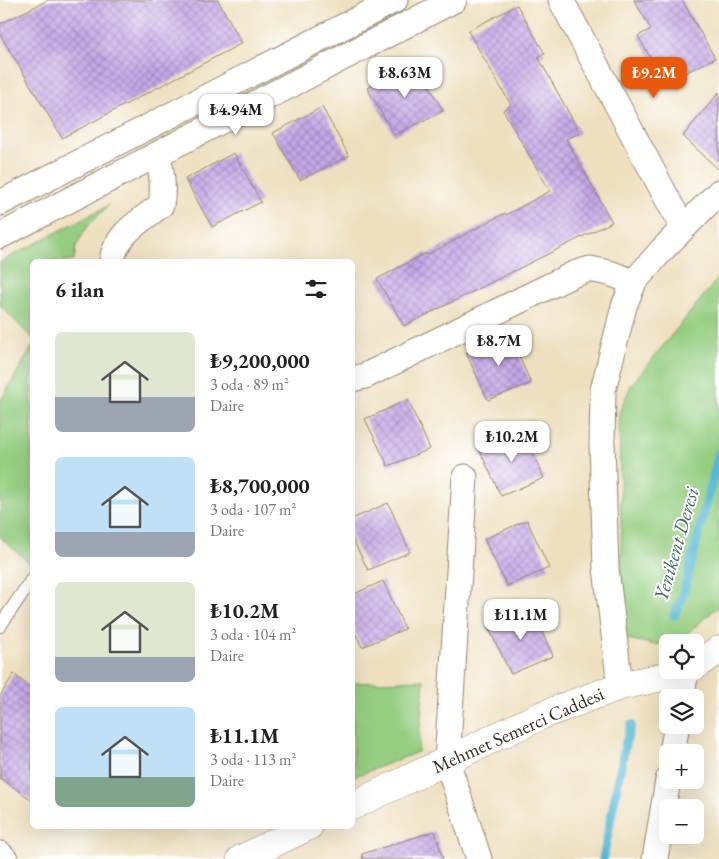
<!DOCTYPE html>
<html lang="tr">
<head>
<meta charset="utf-8">
<style>
	body { margin:0; font-family:"EB Garamond",serif; background:#f6f6f6; color:#202124; height:100vh; display:flex; flex-direction:column; font-size:19px; white-space:nowrap }
	* { box-sizing:border-box; margin:0 }
	p { font-size:16px; color:#757577 }
	.icon { flex:none; width:28px; height:28px; fill:none; stroke:currentColor; stroke-width:2; stroke-linecap:round; stroke-linejoin:round }
	.map { position:relative; flex:1; overflow:hidden }
	.side { position:absolute; left:30px; top:259px; width:325px; height:570px; display:flex; flex-direction:column; background:#fff; border-radius:8px; box-shadow:0 5px 20px #0002 }
	.side>* { flex:none }
	.fabs { position:absolute; left:659px; top:634px; display:grid; gap:10px }
	.fabs a { display:grid; place-items:center; width:45px; height:45px; border-radius:8px; background:#fff; box-shadow:0 5px 20px #0002; font-size:25px }
	.price { position:absolute; translate:-50% -42px; padding:0 11px; border-radius:10px; background:#fff; color:#222; font-size:16px; line-height:32px; filter:drop-shadow(0 1px 2px #0008) }
	.price::after { content:''; position:absolute; left:50%; top:30px; width:15px; height:11px; margin-left:-8px; background:inherit; clip-path:polygon(0 0,100% 0,50% 100%) }
	.price.current { background:#ea580c; color:#fff }
	ul { padding:0; list-style:none }
	li { display:flex; align-items:center; gap:15px; height:125px; padding:0 25px }
	li span { display:grid; place-items:center; flex:none; width:140px; height:100px; border-radius:8px; color:#555 }
	li>.icon { margin-inline-start:auto }
	span .icon { width:60px; height:60px; fill:#fffc; stroke-width:1 }
	li b { font-size:21px }
	h2 { display:flex; justify-content:space-between; align-items:center; height:60px; padding:0 25px; font-size:21px }
	.map>svg:first-child { display:block }
	.park { fill:#95ce81; stroke:#687c50 }
	.lines { fill:none; stroke-linecap:round; stroke-linejoin:round }
	.stream { stroke:#55b7d4; stroke-width:9 }
	.building { fill:url(#building-cross-hatch) }
	.lane-casing { stroke:#94856e; stroke-width:14 }
	.street-casing { stroke:#94856e; stroke-width:27 }
	.secondary-casing { stroke:#94856e; stroke-width:29 }
	.lane { stroke:#fff; stroke-width:12 }
	.street { stroke:#fff; stroke-width:25 }
	.secondary { stroke:#fff; stroke-width:28 }
	.labels { text-anchor:middle; dominant-baseline:central; stroke-width:4; stroke-linejoin:round; paint-order:stroke }
	.street-label { font-size:19px; fill:#3b2a1e; stroke:#fff }
	.water-label { font-size:20px; font-style:italic; fill:#456267; stroke:#fff }
</style>
</head>
<body>
<div class="map">
<svg width="719" height="859" viewBox="0 0 719 859">
	<defs>
		<pattern id="building-cross-hatch" width="8" height="8" patternUnits="userSpaceOnUse" patternTransform="scale(1.25)"><rect width="8" height="8" fill="#c5a8e8"/><path d="M0 0l8 8M0 8l8-8" fill="none" stroke="#a189bb"/></pattern>
	</defs>
	<rect width="100%" height="100%" fill="#fff"/>
	<filter id="ink" filterUnits="userSpaceOnUse"><feTurbulence type="fractalNoise" baseFrequency=".02" numOctaves="2"/><feDisplacementMap in="SourceGraphic" scale="10" xChannelSelector="R" yChannelSelector="G"/><feConvolveMatrix kernelMatrix="1 2 1 2 8 2 1 2 1" color-interpolation-filters="sRGB"/></filter>
	<filter id="wash" filterUnits="userSpaceOnUse"><feTurbulence type="fractalNoise" baseFrequency=".0096" numOctaves="4" result="noise"/><feDisplacementMap in="SourceGraphic" scale="20" xChannelSelector="R" yChannelSelector="G"/><feGaussianBlur stdDeviation="1.12" result="paint"/><feColorMatrix in="noise" values="0 0 0 0 0 0 0 0 0 0 0 0 0 0 0 0 0 1.4 0 .05"/><feComposite in="paint" operator="in"/></filter>
	<g filter="url(#wash)">
		<rect width="100%" height="100%" fill="#eee0bf"/>
		<!-- park -->
		<g class="park">
			<polygon points="109,205 88,226 76,246 74,261 32,261 32,338 0,305 0,262"/>
			<polygon points="719,277 719,606 686,634 656,645 623,638 619,413 631,385"/>
			<polygon points="32,347 32,565 0,537 0,402"/>
			<polygon points="424,680 418,752 353,777 353,683"/>
		</g>
		<g class="lines">
			<!-- stream -->
			<g class="stream">
				<polyline points="674,615 682,599 719,453"/>
				<polyline points="603,859 625,745 631,725"/>
			</g>
		</g>
		<g id="blocks">
			<!-- building -->
			<g class="building">
				<polygon points="48,0 218,0 242,43 62,138 0,34 0,24"/>
				<polygon points="634,0 682,0 715,58 665,83 638,36 651,29"/>
				<polygon points="517,5 545,54 538,57 580,133 566,139 612,222 404,326 377,279 426,253 427,255 505,213 506,215 550,191 503,110 511,105 468,31"/>
				<polygon points="416,62 443,111 394,135 367,88"/>
				<polygon points="719,92 719,170 683,136"/>
				<polygon points="322,107 349,156 300,180 273,133"/>
				<polygon points="234,153 261,202 212,227 185,179"/>
				<polygon points="509,334 531,383 488,400 466,353"/>
				<polygon points="408,400 430,449 388,466 365,419"/>
				<polygon points="522,429 544,478 501,496 479,449"/>
				<polygon points="388,503 410,552 368,570 352,538 352,519"/>
				<polygon points="527,520 549,568 507,586 484,539"/>
				<polygon points="383,581 405,629 362,647 352,626 352,595"/>
				<polygon points="531,608 553,656 511,674 488,627"/>
				<polygon points="14,674 32,689 32,800 0,778 0,696"/>
				<polygon points="435,831 443,859 363,859 362,854"/>
			</g>
		</g>
	</g>
	<g filter="url(#ink)">
		<use href="#blocks" fill-opacity="0" stroke="#94856e" stroke-width="1"/>
		<g class="lines">
			<defs>
				<polyline id="lane" points="0,626 32,579"/>
				<g id="street">
					<polyline points="561,0 683,228"/>
					<polyline points="0,203 395,0"/>
					<polyline points="0,236 454,0"/>
					<path d="M 112,261 C 116,233 141,221 161,205 C 164,188 162,171 157,155"/>
					<polyline points="352,379 365,376 574,274 590,269 609,273 634,282"/>
					<polyline points="465,477 447,761 479,859"/>
					<polyline points="620,686 606,568 602,444 603,390 624,306 634,282 661,251 719,192"/>
					<polyline points="681,698 686,672"/>
					<polyline points="672,752 677,725"/>
					<polyline points="0,854 5,859"/>
					<polyline points="655,859 668,780"/>
				</g>
				<g id="secondary">
					<polyline points="695,666 719,650"/>
					<polyline points="352,806 540,716 620,686 686,672 688,670"/>
					<polyline points="241,859 309,826"/>
				</g>
			</defs>
			<!-- lane casing -->
			<use href="#lane" class="lane-casing"/>
			<!-- street casing -->
			<use href="#street" class="street-casing"/>
			<!-- secondary casing -->
			<use href="#secondary" class="secondary-casing"/>
			<!-- lane -->
			<use href="#lane" class="lane"/>
			<!-- street -->
			<use href="#street" class="street"/>
			<!-- secondary -->
			<use href="#secondary" class="secondary"/>
		</g>
	</g>
	<g class="labels">
		<!-- street labels -->
		<g class="street-label">
			<text transform="translate(518 730) rotate(-24)">Mehmet Semerci Caddesi</text>
		</g>
		<!-- water labels -->
		<g class="water-label">
			<text transform="translate(676 544) rotate(-74)">Yenikent Deresi</text>
		</g>
	</g>
</svg>
<div class="fabs">
<a><svg class="icon" aria-label="locate" viewBox="0 0 24 24"><circle cx="12" cy="12" r="6"/><path d="M12 2v4M12 18v4M2 12h4M18 12h4"/></svg></a>
<a><svg class="icon" aria-label="layers" viewBox="0 0 24 24"><path d="M12 4l9 5-9 5-9-5zM3 14l9 5 9-5"/></svg></a>
<a>+</a>
<a>−</a>
</div>
<b class="price" style="left:405px;top:99px">₺8.63M</b>
<b class="price current" style="left:654px;top:99px">₺9.2M</b>
<b class="price" style="left:236px;top:136px">₺4.94M</b>
<b class="price" style="left:499px;top:367px">₺8.7M</b>
<b class="price" style="left:512px;top:463px">₺10.2M</b>
<b class="price" style="left:521px;top:641px">₺11.1M</b>
<section class="side">
<h2>6 ilan<svg class="icon" aria-label="filters" viewBox="0 0 24 24"><path d="M4 7h16M4 17h16"/><circle cx="9" cy="7" r="2"/><circle cx="15" cy="17" r="2"/></svg></h2>
<ul>
<li><span style="background:linear-gradient(#dfe7d0 65%,#9aa5b1 0)"><svg class="icon" aria-label="home" viewBox="0 0 24 24"><path d="M3 11l9-7 9 7M6 9v11h12V9"/></svg></span><div><b>₺9,200,000</b><p>3 oda · 89 m²</p><p>Daire</p></div></li>
<li><span style="background:linear-gradient(#bfe0f5 75%,#9aa5b1 0)"><svg class="icon" aria-label="home" viewBox="0 0 24 24"><path d="M3 11l9-7 9 7M6 9v11h12V9"/></svg></span><div><b>₺8,700,000</b><p>3 oda · 107 m²</p><p>Daire</p></div></li>
<li><span style="background:linear-gradient(#dfe7d0 75%,#9aa5b1 0)"><svg class="icon" aria-label="home" viewBox="0 0 24 24"><path d="M3 11l9-7 9 7M6 9v11h12V9"/></svg></span><div><b>₺10.2M</b><p>3 oda · 104 m²</p><p>Daire</p></div></li>
<li><span style="background:linear-gradient(#bfe0f5 70%,#7fa58c 0)"><svg class="icon" aria-label="home" viewBox="0 0 24 24"><path d="M3 11l9-7 9 7M6 9v11h12V9"/></svg></span><div><b>₺11.1M</b><p>3 oda · 113 m²</p><p>Daire</p></div></li>
</ul>
</section>
</div>
</body>
</html>
